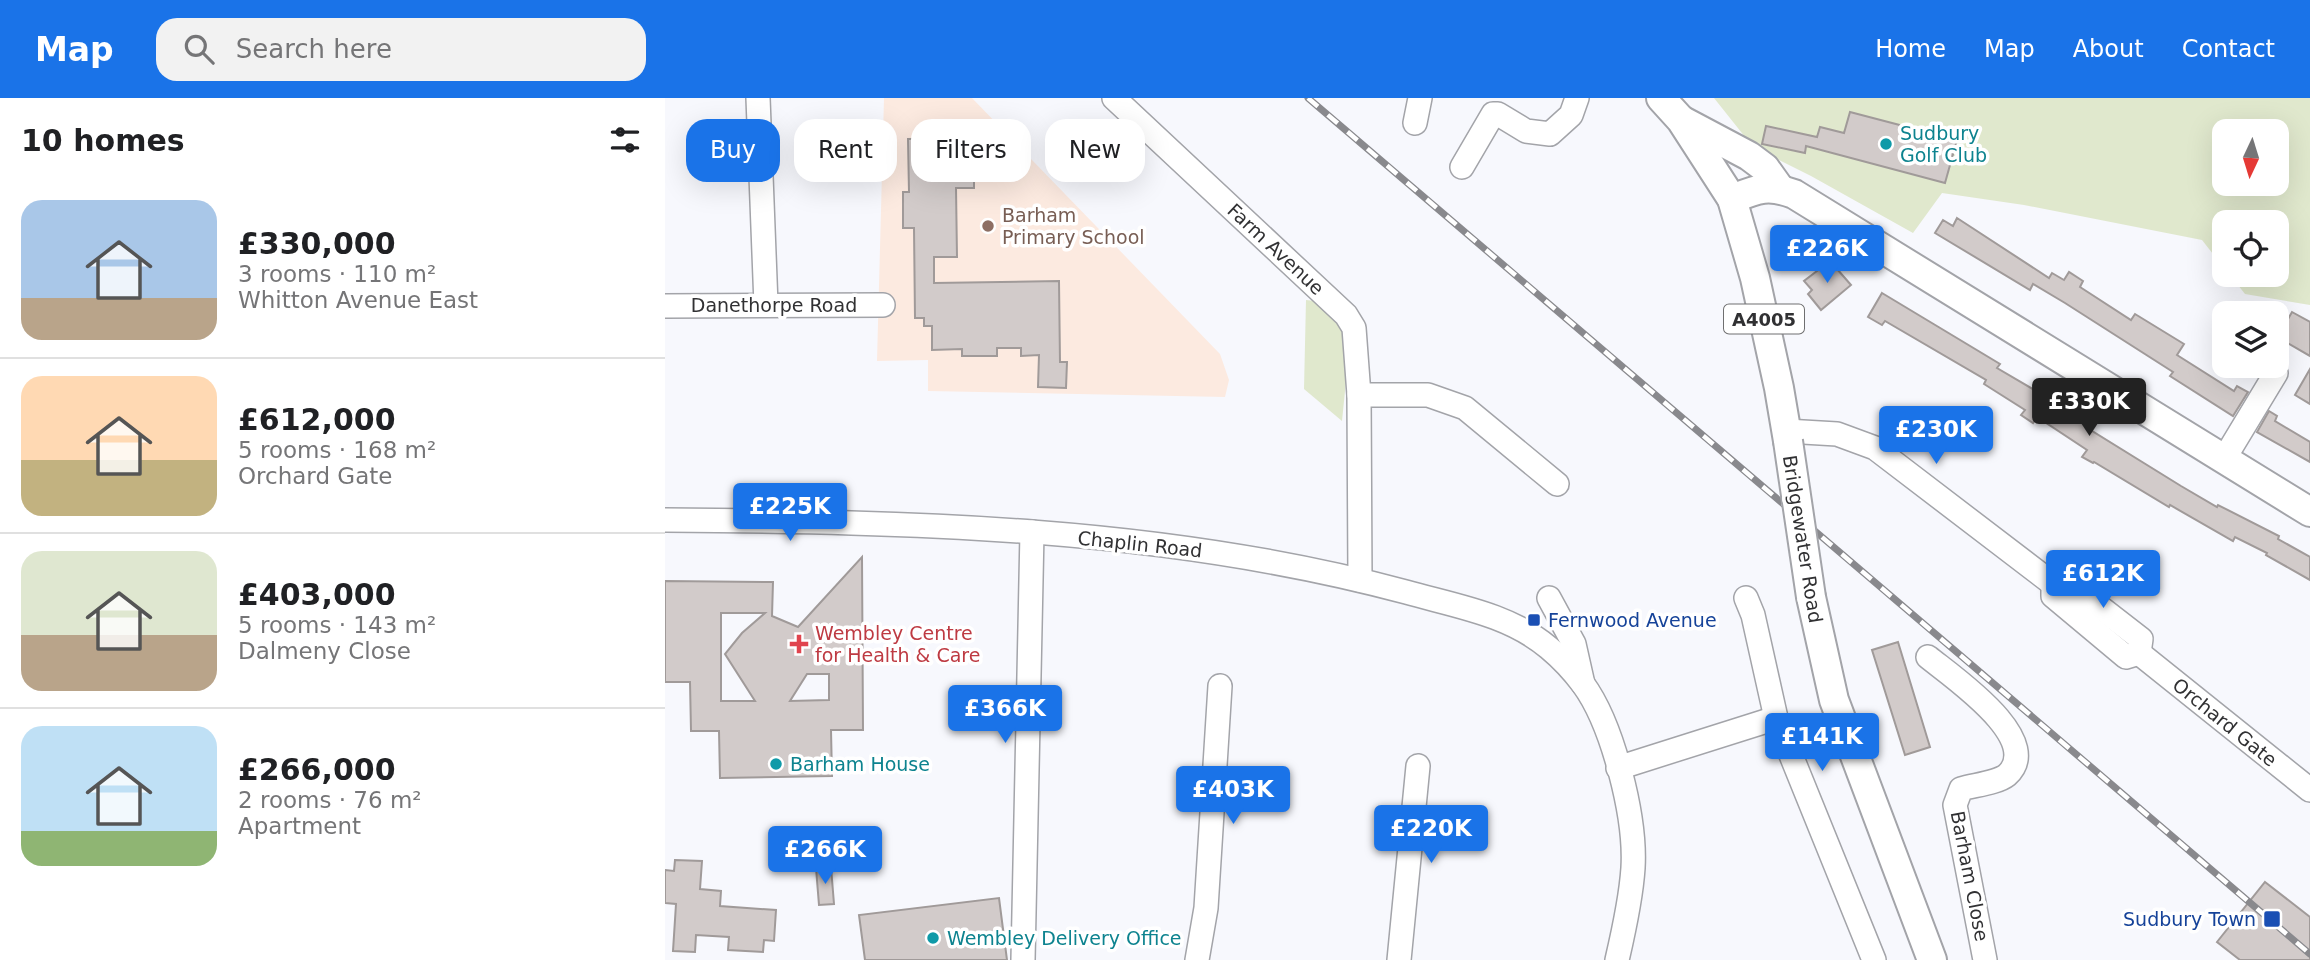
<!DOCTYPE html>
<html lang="en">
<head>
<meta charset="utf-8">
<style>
	body { margin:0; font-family:"DejaVu Sans",sans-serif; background:#f2f2f2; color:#202124; height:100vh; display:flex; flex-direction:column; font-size:26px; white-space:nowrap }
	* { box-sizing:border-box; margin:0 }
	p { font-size:23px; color:#757577 }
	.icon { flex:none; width:38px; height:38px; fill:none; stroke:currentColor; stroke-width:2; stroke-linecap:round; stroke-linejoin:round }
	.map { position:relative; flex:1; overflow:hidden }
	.details { display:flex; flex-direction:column; background:#fff; width:665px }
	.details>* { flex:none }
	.top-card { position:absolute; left:21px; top:21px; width:665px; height:63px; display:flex; gap:14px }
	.needle { width:46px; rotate:184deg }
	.controls { position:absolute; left:1547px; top:21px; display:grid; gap:14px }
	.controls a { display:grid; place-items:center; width:77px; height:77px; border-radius:14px; background:#fff; box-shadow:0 7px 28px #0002; font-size:35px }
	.price { position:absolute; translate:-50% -60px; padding:0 16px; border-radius:7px; background:#1a73e8; color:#fff; font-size:23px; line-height:46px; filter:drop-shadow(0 2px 4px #0008) }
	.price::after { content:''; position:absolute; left:50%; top:42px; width:21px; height:16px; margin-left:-10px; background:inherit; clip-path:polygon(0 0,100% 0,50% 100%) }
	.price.on { background:#222; color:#fff }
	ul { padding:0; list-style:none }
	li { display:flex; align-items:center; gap:21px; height:175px; padding:0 21px }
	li+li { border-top:2px solid #e0e0e0 }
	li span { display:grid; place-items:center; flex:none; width:196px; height:140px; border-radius:21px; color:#555 }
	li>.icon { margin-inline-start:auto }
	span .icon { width:84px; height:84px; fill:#fffc; stroke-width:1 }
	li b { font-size:30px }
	h2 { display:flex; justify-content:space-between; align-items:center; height:84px; padding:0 21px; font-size:30px }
	.pill { padding:0 24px; border-radius:21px; background:#fff; box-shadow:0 7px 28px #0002; font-size:24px; line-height:63px }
	.pill.on { background:#1a73e8; color:#fff }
	header { display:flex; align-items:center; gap:42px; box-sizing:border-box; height:98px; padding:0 35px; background:#1a73e8; color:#fff }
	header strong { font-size:33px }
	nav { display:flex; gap:38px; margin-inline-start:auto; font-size:24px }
	.search { width:490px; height:63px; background:#f2f2f2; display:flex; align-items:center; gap:18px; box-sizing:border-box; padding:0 24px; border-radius:21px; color:#757577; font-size:26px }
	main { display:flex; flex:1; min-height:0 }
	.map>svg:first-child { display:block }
	.education { fill:#fceae0 }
	.green { fill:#e0e8cd; fill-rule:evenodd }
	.building { fill:#d2cbca; stroke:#a09a99; stroke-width:2; fill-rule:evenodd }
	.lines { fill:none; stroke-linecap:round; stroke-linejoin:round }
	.minor-casing { stroke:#a3a4a9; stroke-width:26 }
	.major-casing { stroke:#a3a4a9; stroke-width:32 }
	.minor { stroke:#fff; stroke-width:23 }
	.major { stroke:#fff; stroke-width:28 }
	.rail-casing { stroke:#89898d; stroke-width:7 }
	.rail { stroke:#fff; stroke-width:4.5; stroke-dasharray:13; stroke-linecap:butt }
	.major-bridge-casing { stroke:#a3a4a9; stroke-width:32; stroke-linecap:butt }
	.major-bridge { stroke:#fff; stroke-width:28 }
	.culture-dot { fill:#0f9aa8; stroke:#fff; stroke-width:2.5 }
	.education-dot { fill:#8d6e63; stroke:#fff; stroke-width:2.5 }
	.transit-dot { fill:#1a4fb4; stroke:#fff; stroke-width:2.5 }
	.health-dot { fill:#e0444e; stroke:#fff; stroke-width:2.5 }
	.labels { text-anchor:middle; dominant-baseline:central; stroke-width:7; stroke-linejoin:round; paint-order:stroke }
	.shield { fill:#fff; stroke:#6f6f70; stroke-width:2 }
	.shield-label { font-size:18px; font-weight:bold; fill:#313133 }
	.culture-label { font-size:19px; fill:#0d838f; stroke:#fff; text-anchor:start }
	.education-label { font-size:19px; fill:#785e54; stroke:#fff; text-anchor:start }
	.street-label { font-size:19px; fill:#313133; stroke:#fff }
	.transit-label { font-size:19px; fill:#164399; stroke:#fff; text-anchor:start }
	.health-label { font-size:19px; fill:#be3a42; stroke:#fff; text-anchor:start }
</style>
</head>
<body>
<header>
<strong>Map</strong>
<div class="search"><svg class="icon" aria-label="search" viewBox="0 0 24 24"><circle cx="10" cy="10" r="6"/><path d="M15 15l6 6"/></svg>Search here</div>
<nav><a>Home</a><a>Map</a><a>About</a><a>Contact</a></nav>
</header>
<main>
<section class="details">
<h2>10 homes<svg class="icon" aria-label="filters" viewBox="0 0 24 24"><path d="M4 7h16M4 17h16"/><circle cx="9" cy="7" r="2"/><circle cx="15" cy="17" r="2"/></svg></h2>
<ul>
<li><span style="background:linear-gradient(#a9c7e8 70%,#b9a48a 0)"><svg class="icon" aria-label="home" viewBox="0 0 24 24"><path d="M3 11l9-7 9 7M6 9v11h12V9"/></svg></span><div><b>£330,000</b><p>3 rooms · 110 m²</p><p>Whitton Avenue East</p></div></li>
<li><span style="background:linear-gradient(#ffd9b3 60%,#c2b280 0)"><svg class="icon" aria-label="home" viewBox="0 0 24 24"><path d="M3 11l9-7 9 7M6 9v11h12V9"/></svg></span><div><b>£612,000</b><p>5 rooms · 168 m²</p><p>Orchard Gate</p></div></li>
<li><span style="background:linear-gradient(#dfe7d0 60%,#b9a48a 0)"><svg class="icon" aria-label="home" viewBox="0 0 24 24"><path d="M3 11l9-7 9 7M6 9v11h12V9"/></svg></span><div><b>£403,000</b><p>5 rooms · 143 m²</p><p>Dalmeny Close</p></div></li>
<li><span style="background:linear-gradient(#bfe0f5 75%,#8fb573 0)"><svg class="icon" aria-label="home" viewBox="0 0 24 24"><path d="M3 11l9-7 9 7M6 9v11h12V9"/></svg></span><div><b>£266,000</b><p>2 rooms · 76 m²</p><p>Apartment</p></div></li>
</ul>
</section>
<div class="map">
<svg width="1645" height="862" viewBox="0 0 1645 862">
	<rect width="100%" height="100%" fill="#f7f8fd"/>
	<!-- education -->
	<polygon class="education" points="219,0 307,0 555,256 564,282 560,299 263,293 263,262 212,263"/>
	<!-- green -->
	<g class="green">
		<path d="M 1049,0 L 1645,0 L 1645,207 L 1580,196 L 1565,177 L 1612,177 L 1612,124 L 1559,124 L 1559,170 L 1537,142 L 1359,107 L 1277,95 L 1248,135 L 1146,78 L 1088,49 ZM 1559,33 L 1612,33 L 1612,86 L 1559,86 Z"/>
		<polygon points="641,202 650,203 680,231 682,273 677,323 639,291"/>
	</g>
	<!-- building -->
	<g class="building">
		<polygon points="1185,14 1292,42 1280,85 1141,48 1140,55 1097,46 1101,28 1152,39 1155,29 1179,35"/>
		<polygon points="309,40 309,90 291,90 292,159 269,159 269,185 394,183 395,264 402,264 401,290 373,289 374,257 356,258 356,250 332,250 332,258 297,258 297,251 267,252 267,228 259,228 259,220 250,220 249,130 238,130 238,94 244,94 243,41"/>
		<polygon points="1292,120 1384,180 1387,175 1399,182 1404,174 1418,183 1415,189 1466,222 1470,216 1519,246 1512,257 1569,293 1572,288 1583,294 1568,318 1505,278 1508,274 1400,205 1368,186 1365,192 1270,135 1278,122 1288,128"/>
		<polygon points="1165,163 1186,187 1156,212 1143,196 1147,192 1139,183"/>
		<polygon points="1217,195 1335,266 1332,270 1395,307 1426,329 1424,331 1516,388 1552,409 1553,407 1614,438 1613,441 1645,459 1645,482 1601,457 1602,455 1570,439 1568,443 1505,407 1504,409 1429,364 1428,365 1417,359 1422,352 1372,319 1368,325 1356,317 1360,312 1319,286 1321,282 1220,223 1217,227 1203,219"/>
		<polygon points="1627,214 1645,224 1645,258 1612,239 1612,229 1618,218 1623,221"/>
		<polygon points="1645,271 1645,306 1630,297"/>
		<polygon points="1604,313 1612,318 1610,323 1645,344 1645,364 1592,334"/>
		<path d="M 197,459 L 198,632 L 166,632 L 167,678 L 55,680 L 54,633 L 26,633 L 25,584 L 0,584 L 0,483 L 108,484 L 107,518 L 133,529 ZM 56,515 L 100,515 L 77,535 L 60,556 L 90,603 L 56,603 ZM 142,576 L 164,576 L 164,602 L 125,603 Z"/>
		<polygon points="1233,544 1265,649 1240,657 1207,552"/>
		<polygon points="10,762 37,763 35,791 56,793 55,808 111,812 109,843 99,842 98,854 63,852 64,839 31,837 30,854 8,853 11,806 0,805 0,772 9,773"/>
		<polygon points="166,769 169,806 154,807 151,770"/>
		<polygon points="1600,784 1645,819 1645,862 1575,862 1552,844"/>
		<polygon points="334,800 342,862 200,862 194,817"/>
	</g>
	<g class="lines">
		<defs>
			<g id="minor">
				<polyline points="93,0 101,207"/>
				<polyline points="449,0 681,217 689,230 694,297 695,482"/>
				<polyline points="750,25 755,0"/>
				<polyline points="797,69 828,16 833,16 861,33 885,36 906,17 912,0"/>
				<polyline points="0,208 218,207"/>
				<polyline points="694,297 763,297 800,310 892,386"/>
				<polyline points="1121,333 1172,336 1210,350 1388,486"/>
				<polyline points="1559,361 1611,275"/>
				<path d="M 0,422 C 248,424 499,429 741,494 C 790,508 844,516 884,550 C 896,560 909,574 918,586 C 948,627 971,719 968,770 C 966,801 959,832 952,862"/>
				<polyline points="1388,486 1400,482 1476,541 1474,555"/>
				<polyline points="1388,486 1388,498 1461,559 1474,555"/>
				<polyline points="884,500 909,546 918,586"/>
				<polyline points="1081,500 1088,517 1111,620 1209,862"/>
				<polyline points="1474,555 1645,692"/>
				<path d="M 1263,559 C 1286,578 1381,642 1342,677 C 1332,685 1309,687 1296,691 L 1290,707 L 1320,862"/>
				<polyline points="953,670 1111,620"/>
				<polyline points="358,862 367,434"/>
				<polyline points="532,862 541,810 555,588"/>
				<polyline points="734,862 753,668"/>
			</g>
			<g id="major">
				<polyline points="996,0 1016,22 1067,101 1090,180 1114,290 1123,343"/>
				<polyline points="1018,23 1084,58 1100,70 1115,91"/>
				<path d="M 1067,101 C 1092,91 1103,86 1129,96 L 1645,414"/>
				<polyline points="1146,499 1169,602 1267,862"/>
			</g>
		</defs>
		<!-- minor casing -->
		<use href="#minor" class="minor-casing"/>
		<!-- major casing -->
		<use href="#major" class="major-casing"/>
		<!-- minor -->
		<use href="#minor" class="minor"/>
		<!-- major -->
		<use href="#major" class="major"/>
		<defs>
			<polyline id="rail" points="643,0 1645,856"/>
		</defs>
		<!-- rail casing -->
		<use href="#rail" class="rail-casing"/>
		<!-- rail -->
		<use href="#rail" class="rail"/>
		<defs>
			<polyline id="major-bridge" points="1123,343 1146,499"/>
		</defs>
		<!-- major-bridge casing -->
		<use href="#major-bridge" class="major-bridge-casing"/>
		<!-- major-bridge -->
		<use href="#major-bridge" class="major-bridge"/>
	</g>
	<!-- markers -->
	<g class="culture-dot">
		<circle cx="1221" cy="46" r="7"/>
		<circle cx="111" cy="666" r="7"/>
		<circle cx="268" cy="840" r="7"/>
	</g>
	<circle class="education-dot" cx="323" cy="128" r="7"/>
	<g class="transit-dot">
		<rect x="862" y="515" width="14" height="14" rx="3.5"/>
		<rect x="1598" y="812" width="18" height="18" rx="3.5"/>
	</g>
	<path class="health-dot" d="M130.5 535.5h7v7h7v7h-7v7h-7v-7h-7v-7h7z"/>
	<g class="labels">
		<!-- shield labels -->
		<rect class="shield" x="1059" y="206.5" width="80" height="29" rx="5"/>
		<g class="shield-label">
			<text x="1099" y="221">A4005</text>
		</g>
		<!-- culture labels -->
		<g class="culture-label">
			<text x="1235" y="35">Sudbury<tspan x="1235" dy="22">Golf Club</tspan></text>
			<text x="125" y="666">Barham House</text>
			<text x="282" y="840">Wembley Delivery Office</text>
		</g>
		<!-- education labels -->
		<g class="education-label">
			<text x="337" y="117">Barham<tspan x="337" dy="22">Primary School</tspan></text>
		</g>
		<!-- street labels -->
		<g class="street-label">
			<text transform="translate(611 151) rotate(43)">Farm Avenue</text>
			<text x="109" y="207">Danethorpe Road</text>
			<text transform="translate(1138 441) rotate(81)">Bridgewater Road</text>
			<text transform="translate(475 446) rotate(6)">Chaplin Road</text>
			<text transform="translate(1560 624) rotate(39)">Orchard Gate</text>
			<text transform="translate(1305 778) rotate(79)">Barham Close</text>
		</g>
		<!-- transit labels -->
		<g class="transit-label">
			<text x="883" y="522">Fernwood Avenue</text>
			<text x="1591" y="821" text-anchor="end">Sudbury Town</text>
		</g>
		<!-- health labels -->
		<g class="health-label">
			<text x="150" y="535">Wembley Centre<tspan x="150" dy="22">for Health &amp; Care</tspan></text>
		</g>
	</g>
</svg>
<div class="controls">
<a><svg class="needle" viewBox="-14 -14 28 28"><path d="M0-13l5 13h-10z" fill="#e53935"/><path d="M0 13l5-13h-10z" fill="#757577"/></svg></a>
<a><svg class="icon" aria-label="locate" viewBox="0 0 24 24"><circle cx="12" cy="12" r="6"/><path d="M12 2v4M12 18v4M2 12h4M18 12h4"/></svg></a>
<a><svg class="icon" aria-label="layers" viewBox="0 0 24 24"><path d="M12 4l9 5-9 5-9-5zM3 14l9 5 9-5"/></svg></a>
</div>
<b class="price" style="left:1162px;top:187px">£226K</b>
<b class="price on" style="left:1424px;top:340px">£330K</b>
<b class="price" style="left:1271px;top:368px">£230K</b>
<b class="price" style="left:125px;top:445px">£225K</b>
<b class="price" style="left:1438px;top:512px">£612K</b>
<b class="price" style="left:340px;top:647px">£366K</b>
<b class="price" style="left:1157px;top:675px">£141K</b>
<b class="price" style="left:568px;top:728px">£403K</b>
<b class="price" style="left:766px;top:767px">£220K</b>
<b class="price" style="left:160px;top:788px">£266K</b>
<div class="top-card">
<a class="pill on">Buy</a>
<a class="pill">Rent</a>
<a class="pill">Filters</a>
<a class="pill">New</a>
</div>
</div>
</main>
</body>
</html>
